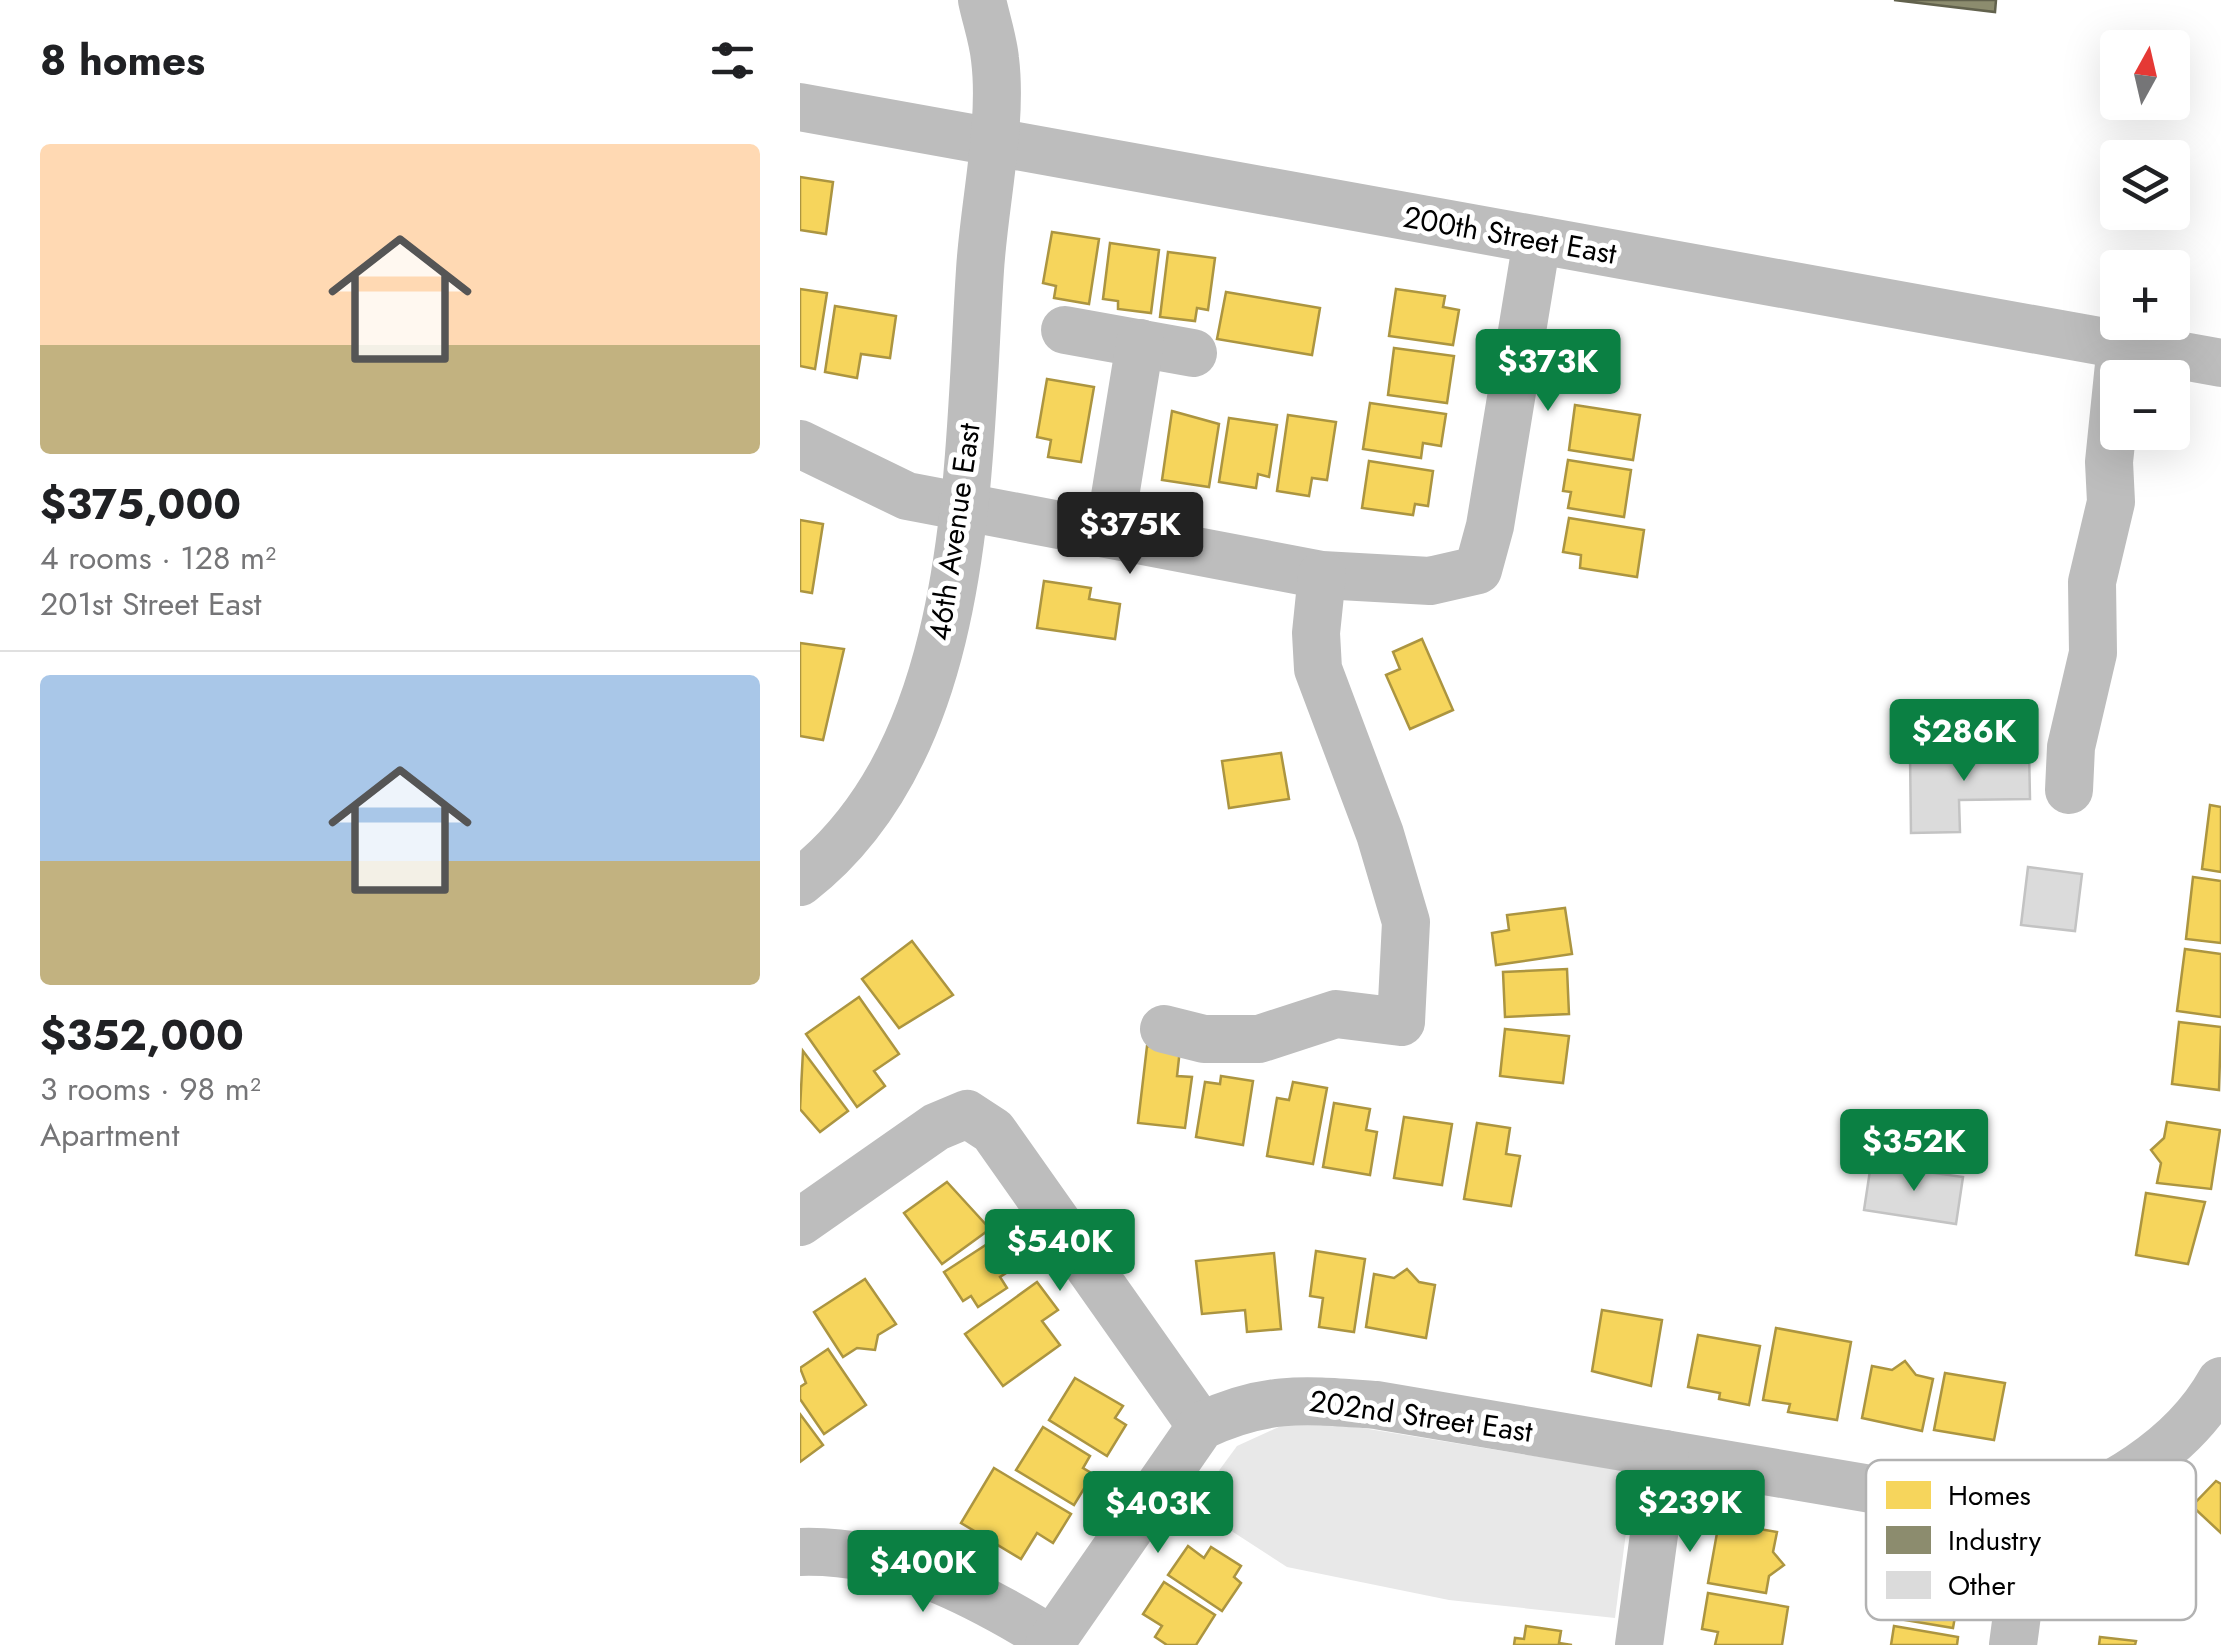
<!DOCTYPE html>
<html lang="en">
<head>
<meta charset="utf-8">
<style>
	body { margin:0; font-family:Jost,sans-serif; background:#f6f6f6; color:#202124; height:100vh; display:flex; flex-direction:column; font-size:38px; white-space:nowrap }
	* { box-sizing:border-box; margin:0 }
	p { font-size:32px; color:#757577 }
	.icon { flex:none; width:55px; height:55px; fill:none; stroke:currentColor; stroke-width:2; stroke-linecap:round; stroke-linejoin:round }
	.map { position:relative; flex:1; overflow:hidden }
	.details { display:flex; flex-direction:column; background:#fff; width:800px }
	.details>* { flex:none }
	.needle { width:65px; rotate:8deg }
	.buttons { position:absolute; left:1300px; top:30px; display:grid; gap:20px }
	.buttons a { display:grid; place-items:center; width:90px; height:90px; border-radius:10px; background:#fff; box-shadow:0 10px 40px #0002; font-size:50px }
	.price { position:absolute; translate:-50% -85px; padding:0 22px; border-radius:10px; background:#0b8043; color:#fff; font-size:32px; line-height:65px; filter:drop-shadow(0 2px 5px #0008) }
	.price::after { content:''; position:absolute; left:50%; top:60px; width:30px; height:22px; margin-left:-15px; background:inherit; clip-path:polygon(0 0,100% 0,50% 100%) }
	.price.current { background:#222; color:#fff }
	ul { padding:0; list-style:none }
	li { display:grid; align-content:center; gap:20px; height:530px; padding:0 40px }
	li+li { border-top:2px solid #e0e0e0 }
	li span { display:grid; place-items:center; height:310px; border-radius:10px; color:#555 }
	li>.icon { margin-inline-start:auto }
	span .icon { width:180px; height:180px; fill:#fffc; stroke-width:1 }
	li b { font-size:42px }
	h2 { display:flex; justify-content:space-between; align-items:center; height:120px; padding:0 40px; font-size:42px }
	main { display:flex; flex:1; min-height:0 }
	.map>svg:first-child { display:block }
	.green { fill:#e8e8e8 }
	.homes { fill:#f6d55c; stroke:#ac9540; stroke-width:2.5 }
	.industry { fill:#8c8c6e; stroke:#62624d; stroke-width:2.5 }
	.building { fill:#dbdbdb; stroke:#c3c3c3; stroke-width:2.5 }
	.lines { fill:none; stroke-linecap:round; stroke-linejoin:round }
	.minor { stroke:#bdbdbd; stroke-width:48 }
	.labels { text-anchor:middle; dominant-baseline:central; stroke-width:10; stroke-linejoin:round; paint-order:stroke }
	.street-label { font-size:30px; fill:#000; stroke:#fff }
	.key { fill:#fff; stroke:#b2b2b2; stroke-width:2.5 }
	.key-label { font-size:28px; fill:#000 }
</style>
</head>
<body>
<main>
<section class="details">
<h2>8 homes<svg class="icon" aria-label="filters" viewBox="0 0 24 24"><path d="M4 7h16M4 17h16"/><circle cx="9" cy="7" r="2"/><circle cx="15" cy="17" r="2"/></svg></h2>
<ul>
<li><span style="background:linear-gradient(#ffd9b3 65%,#c2b280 0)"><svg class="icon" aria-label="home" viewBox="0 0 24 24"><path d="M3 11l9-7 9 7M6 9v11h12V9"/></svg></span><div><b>$375,000</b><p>4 rooms · 128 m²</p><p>201st Street East</p></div></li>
<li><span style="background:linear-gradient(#a9c7e8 60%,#c2b280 0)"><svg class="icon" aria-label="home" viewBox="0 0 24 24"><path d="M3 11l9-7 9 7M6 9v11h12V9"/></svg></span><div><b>$352,000</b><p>3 rooms · 98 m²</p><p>Apartment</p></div></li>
</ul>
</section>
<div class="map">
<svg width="1421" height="1645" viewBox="0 0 1421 1645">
	<rect width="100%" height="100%" fill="#fff"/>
	<!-- green -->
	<polygon class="green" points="483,1425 544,1425 820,1470 830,1501 815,1618 649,1600 487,1567 393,1506 437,1446"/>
	<!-- homes -->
	<g class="homes">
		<polygon points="0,177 33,182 26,234 0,230"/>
		<polygon points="252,232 299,239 289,304 254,298 256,286 243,283"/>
		<polygon points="310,243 359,250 351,313 318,309 318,301 303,299"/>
		<polygon points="368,252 415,258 408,310 397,308 395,321 360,317"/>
		<polygon points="0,289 27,293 15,369 0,366"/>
		<polygon points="596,289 645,296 643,307 659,310 653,345 589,336"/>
		<polygon points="426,292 520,308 512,355 417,339"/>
		<polygon points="35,306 96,316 90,358 61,354 57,378 25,372"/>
		<polygon points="594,348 654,356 647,403 588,395"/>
		<polygon points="247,379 294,387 281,462 248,457 251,440 237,437"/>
		<polygon points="570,403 646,414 641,446 623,443 621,458 563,449"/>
		<polygon points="775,405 840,415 833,460 769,450"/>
		<polygon points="372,411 419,424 409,487 362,480"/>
		<polygon points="488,415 536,422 527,480 512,478 509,496 477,491"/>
		<polygon points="429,418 477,425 469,477 458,474 456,488 419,482"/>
		<polygon points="768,460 831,470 824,517 768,508 771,492 763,491"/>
		<polygon points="569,461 633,471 628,506 615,504 613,515 562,508"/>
		<polygon points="769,518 844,530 837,577 780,568 781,555 763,552"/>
		<polygon points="0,520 23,524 12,593 0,591"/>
		<polygon points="244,581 291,588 289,599 320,604 315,639 237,628"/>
		<polygon points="622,639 653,710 610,729 586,675 600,669 593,652"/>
		<polygon points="0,643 44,649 23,740 0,736"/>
		<polygon points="481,753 489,799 429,808 422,761"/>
		<polygon points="1410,805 1421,807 1421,872 1402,869"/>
		<polygon points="1393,877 1421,881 1421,943 1386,939"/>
		<polygon points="765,908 772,954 696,965 692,933 709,930 707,915"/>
		<polygon points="112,941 153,995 99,1028 62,979"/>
		<polygon points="1385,949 1421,954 1421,1017 1377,1011"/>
		<polygon points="767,969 769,1014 705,1017 703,972"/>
		<polygon points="59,997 99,1054 74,1071 85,1086 57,1107 6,1034"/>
		<polygon points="1379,1022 1421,1027 1419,1090 1372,1084"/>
		<polygon points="705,1029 769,1036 763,1083 700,1076"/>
		<polygon points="347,1046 380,1049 377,1076 392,1077 385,1128 338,1123"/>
		<polygon points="3,1051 48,1111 20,1132 0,1109"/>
		<polygon points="421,1076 453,1081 443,1145 396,1137 405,1082 420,1084"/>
		<polygon points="493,1082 527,1088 513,1164 467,1156 477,1098 489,1100"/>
		<polygon points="534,1103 570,1109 566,1130 577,1132 570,1175 523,1167"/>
		<polygon points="604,1117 652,1124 642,1185 594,1178"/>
		<polygon points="1367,1122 1420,1130 1411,1189 1357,1183 1361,1163 1351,1150 1364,1138"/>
		<polygon points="677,1123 710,1128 706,1154 720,1156 711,1206 664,1199"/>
		<polygon points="147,1182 190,1229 142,1264 104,1213"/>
		<polygon points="1346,1193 1405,1202 1388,1264 1336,1255"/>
		<polygon points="198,1237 217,1266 200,1277 207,1288 178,1307 171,1296 163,1301 144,1272"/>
		<polygon points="516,1251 565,1259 554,1332 519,1327 523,1298 510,1296"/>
		<polygon points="474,1253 481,1329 447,1332 445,1310 402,1314 396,1261"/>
		<polygon points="607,1269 619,1282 635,1285 626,1338 566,1327 574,1274 594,1278"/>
		<polygon points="65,1279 96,1324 78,1335 75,1350 57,1348 43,1357 14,1312"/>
		<polygon points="237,1282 258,1310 242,1321 260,1345 203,1386 165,1334"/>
		<polygon points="802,1310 862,1320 851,1386 792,1371"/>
		<polygon points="976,1328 1051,1342 1037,1420 988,1412 990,1404 963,1400"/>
		<polygon points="898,1335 960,1346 949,1405 919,1399 920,1393 888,1387"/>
		<polygon points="28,1349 66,1405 24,1434 0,1399 0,1387 6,1383 0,1368"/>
		<polygon points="1105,1361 1116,1375 1133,1379 1122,1431 1062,1418 1072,1366 1092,1370"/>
		<polygon points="1145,1373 1205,1383 1194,1440 1134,1430"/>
		<polygon points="275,1378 323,1406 315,1418 326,1425 307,1456 249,1420"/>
		<polygon points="0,1414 23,1445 0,1462"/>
		<polygon points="243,1427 290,1456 283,1468 293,1474 274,1505 216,1470"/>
		<polygon points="194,1468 271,1514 253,1543 237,1533 221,1559 161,1523"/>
		<polygon points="1416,1481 1421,1484 1421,1533 1392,1506"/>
		<polygon points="919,1522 977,1532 973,1552 984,1565 969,1576 966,1593 908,1583"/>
		<polygon points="388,1546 404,1558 411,1547 441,1566 434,1577 441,1583 422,1611 368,1575"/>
		<polygon points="1097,1556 1164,1566 1153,1628 1087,1617 1090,1598 1080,1582 1094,1574"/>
		<polygon points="364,1582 415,1615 396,1645 367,1645 355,1637 362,1626 343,1614"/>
		<polygon points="908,1593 988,1607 982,1645 915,1645 918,1632 902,1629"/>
		<polygon points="726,1626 761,1631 759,1643 772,1645 714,1645 715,1638 724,1639"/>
		<polygon points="1094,1626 1158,1637 1157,1645 1091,1645"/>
		<polygon points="1300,1637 1336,1641 1335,1645 1299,1645"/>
	</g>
	<!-- industry -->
	<polygon class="industry" points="1094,0 1196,0 1195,12"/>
	<!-- building -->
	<g class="building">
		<polygon points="1171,744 1229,749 1230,799 1159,800 1160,832 1111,833 1110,754 1171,754"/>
		<polygon points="1228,867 1282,874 1275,931 1221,925"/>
		<polygon points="1071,1164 1163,1177 1156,1224 1064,1210"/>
	</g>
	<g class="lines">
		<!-- minor -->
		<g class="minor">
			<polyline points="0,107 1421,363"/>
			<polyline points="265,330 393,353"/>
			<polyline points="0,444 107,496 522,575 630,581 678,570 690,526 737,240"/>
			<polyline points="309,533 340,343"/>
			<polyline points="1269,790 1271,747 1293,653 1292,582 1311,502 1309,462 1321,345"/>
			<path d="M 0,882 C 174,747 167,469 180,270 C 184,204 203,123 195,59 C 193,39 186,19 182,0"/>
			<polyline points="364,1029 404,1039 459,1039 536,1014 601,1022 606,922 580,834 518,669 516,633 522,575"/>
			<polyline points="0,1222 136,1127 167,1114 193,1131 401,1426"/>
			<path d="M 0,1552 C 93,1549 176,1593 252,1640"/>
			<path d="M 249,1645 L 401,1426 C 466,1395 506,1400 576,1405 L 1230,1516"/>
			<polyline points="839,1645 865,1454"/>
			<path d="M 1213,1645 L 1230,1516 C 1304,1497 1383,1449 1421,1381"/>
		</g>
	</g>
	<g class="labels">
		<!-- street labels -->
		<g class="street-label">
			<text transform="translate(710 235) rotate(10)">200th Street East</text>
			<text transform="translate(154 532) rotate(-82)">46th Avenue East</text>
			<text transform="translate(621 1416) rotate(8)">202nd Street East</text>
		</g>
	</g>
	<!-- legend -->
	<rect x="1066" y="1460" width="330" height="160" rx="15" class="key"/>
	<rect x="1086" y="1481" width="45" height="28" fill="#f6d55c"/>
	<rect x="1086" y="1526" width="45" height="28" fill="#8c8c6e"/>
	<rect x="1086" y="1571" width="45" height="28" fill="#dbdbdb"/>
	<g class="key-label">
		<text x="1148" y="1505">Homes</text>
		<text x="1148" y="1550">Industry</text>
		<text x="1148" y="1595">Other</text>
	</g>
</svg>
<div class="buttons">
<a><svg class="needle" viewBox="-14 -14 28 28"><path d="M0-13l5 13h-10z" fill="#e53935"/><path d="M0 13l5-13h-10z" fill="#757577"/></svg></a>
<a><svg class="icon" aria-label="layers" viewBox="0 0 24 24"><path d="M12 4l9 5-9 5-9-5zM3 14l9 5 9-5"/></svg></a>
<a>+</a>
<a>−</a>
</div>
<b class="price" style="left:748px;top:414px">$373K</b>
<b class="price current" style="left:330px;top:577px">$375K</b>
<b class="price" style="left:1164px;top:784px">$286K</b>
<b class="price" style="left:1114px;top:1194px">$352K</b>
<b class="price" style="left:260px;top:1294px">$540K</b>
<b class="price" style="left:890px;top:1555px">$239K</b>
<b class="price" style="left:358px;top:1556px">$403K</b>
<b class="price" style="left:123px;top:1615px">$400K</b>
</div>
</main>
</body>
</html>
